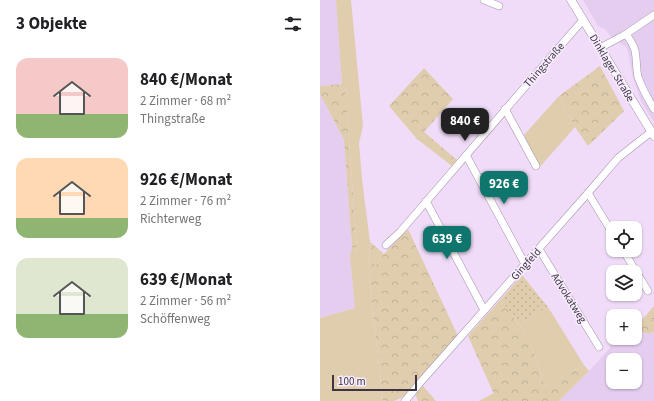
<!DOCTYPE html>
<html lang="de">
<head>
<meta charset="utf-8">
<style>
	body { margin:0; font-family:"Source Sans 3",sans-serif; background:#f6f6f6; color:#202124; height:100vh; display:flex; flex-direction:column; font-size:15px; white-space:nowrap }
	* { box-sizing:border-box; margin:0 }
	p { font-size:13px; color:#757577 }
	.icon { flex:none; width:22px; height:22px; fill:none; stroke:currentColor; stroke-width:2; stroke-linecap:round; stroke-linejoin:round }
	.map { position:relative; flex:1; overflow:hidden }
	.drawer { display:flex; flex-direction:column; background:#fff; width:320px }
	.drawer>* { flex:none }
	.buttons { position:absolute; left:286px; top:221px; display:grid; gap:8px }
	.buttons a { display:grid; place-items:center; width:36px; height:36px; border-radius:8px; background:#fff; box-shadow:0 1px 3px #0004; font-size:20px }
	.scale { position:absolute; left:12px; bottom:10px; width:85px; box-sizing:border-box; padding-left:4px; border:2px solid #3d3541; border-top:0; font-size:11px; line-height:14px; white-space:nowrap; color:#3d3541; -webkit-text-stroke:3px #f8edfe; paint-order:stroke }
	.price { position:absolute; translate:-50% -34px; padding:0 9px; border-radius:8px; background:#0f766e; color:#fff; font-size:13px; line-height:26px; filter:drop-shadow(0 1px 2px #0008) }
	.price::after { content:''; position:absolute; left:50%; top:24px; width:12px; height:9px; margin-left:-6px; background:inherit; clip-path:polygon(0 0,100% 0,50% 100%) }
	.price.current { background:#222; color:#fff }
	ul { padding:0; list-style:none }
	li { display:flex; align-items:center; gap:12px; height:100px; padding:0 16px }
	li span { display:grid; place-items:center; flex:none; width:112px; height:80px; border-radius:12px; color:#555 }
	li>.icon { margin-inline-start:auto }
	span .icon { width:48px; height:48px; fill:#fffc; stroke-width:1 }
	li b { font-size:17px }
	h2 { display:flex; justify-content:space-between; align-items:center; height:48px; padding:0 16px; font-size:17px }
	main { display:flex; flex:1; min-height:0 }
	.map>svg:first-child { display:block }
	.built { fill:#e5cdf0; fill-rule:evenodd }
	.grass { fill:#e0cdae }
	.forest { fill:url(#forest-crowns) }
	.park { fill:url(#park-dots) }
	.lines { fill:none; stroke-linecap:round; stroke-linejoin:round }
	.minor-casing { stroke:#a492ad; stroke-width:8 }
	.major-casing { stroke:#a492ad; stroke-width:9 }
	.minor { stroke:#fff; stroke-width:7 }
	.major { stroke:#fff; stroke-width:8 }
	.labels { text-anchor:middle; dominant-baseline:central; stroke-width:3; stroke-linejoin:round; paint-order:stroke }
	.street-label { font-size:11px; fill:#3d3541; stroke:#f8edfe }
</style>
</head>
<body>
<main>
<section class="drawer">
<h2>3 Objekte<svg class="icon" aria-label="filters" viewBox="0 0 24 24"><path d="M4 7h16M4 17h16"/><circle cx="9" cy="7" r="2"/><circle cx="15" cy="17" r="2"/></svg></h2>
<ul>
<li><span style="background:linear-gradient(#f6c9c9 70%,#8fb573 0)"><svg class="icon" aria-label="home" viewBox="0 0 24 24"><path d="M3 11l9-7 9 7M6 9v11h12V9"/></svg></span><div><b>840 €/Monat</b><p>2 Zimmer · 68 m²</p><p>Thingstraße</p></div></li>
<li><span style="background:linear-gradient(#ffd9b3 75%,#8fb573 0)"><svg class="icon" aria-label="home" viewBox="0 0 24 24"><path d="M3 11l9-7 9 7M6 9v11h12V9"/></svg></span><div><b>926 €/Monat</b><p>2 Zimmer · 76 m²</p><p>Richterweg</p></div></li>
<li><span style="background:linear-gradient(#dfe7d0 70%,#8fb573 0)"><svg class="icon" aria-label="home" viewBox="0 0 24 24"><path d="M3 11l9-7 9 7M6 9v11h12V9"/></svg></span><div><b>639 €/Monat</b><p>2 Zimmer · 56 m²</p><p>Schöffenweg</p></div></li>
</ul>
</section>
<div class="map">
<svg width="334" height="401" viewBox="0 0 334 401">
	<defs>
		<pattern id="forest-crowns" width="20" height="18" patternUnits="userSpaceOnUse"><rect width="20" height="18" fill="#e0cdae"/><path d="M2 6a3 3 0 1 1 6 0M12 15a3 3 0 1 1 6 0" fill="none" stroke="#c1b197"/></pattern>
		<pattern id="park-dots" width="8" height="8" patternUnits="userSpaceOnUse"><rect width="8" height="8" fill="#e0cdae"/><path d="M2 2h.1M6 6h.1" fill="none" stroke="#c1b197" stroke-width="1.8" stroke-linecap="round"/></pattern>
	</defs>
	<rect width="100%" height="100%" fill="#f0dcf9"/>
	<!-- built -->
	<g class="built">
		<polygon points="0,0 16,0 22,84 0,86"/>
		<polygon points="263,0 334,0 334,122 321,101 313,78 308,52 305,46 291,37 285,29 278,26"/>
		<polygon points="0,94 24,140 32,247 30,256 35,308 0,318"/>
		<path d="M 315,331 L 331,334 L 334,331 L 334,401 L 239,401 L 269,371 L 290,348 L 290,338 L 293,335 L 293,338 L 315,338 ZM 293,360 L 315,360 L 315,382 L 293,382 Z"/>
	</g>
	<!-- grass -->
	<g class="grass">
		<polygon points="16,0 31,0 43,126 39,143 42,179 50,242 49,270 63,253 64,254 49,275 63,401 0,401 0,318 35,308 30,256 32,247 37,251 25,85 22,84"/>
		<polygon points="239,96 255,127 219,168 204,135"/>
		<polygon points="228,307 264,365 225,386 215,355 208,339 198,324"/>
		<polygon points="174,393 177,401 159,401"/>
	</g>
	<!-- forest -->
	<g class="forest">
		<polygon points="280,66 304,111 268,146 255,127 239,96"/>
		<polygon points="104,68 133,99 104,132 137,160 132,166 97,139 69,106"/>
		<polygon points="22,84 25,84 37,251 32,247 24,140 0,94 0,86"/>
		<polygon points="88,229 138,336 99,382 83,397 74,401 63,401 49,275 64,254"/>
		<polygon points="50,242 63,253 49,271"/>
		<polygon points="181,299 208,339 215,355 225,386 264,365 269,371 239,401 177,401 148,336"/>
		<polygon points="334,306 334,331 331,334 315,331 315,328"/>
		<polygon points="103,386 116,401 98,401 95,394"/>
	</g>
	<!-- park -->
	<polygon class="park" points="202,275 228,307 198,324 181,299"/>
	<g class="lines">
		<defs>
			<g id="minor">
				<polyline points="164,0 179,6"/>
				<path d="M 334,15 L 306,34 C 310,40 314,45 315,51 C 317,60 316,68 318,77 C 322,88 328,99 334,109"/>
				<polyline points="280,48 306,34"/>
				<polyline points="185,109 216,166"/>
				<polyline points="146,155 205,264"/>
				<polyline points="268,193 293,234"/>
				<polyline points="106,201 164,310"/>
				<polyline points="66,245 80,232 235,52 263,20"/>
				<polyline points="219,249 279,347"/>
				<polyline points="303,250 328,291"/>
				<polyline points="85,401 99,384 268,193 298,158 331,132"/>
			</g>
			<polyline id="major" points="251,0 334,136"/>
		</defs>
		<!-- minor casing -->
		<use href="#minor" class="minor-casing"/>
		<!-- major casing -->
		<use href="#major" class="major-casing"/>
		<!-- minor -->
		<use href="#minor" class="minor"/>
		<!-- major -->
		<use href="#major" class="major"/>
	</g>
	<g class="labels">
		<!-- street labels -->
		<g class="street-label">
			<text transform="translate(224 65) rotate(-49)">Thingstraße</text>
			<text transform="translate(292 68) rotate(59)">Dinklager Straße</text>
			<text transform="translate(206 264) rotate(-48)">Gingfeld</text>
			<text transform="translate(249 298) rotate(58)">Advokatweg</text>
		</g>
	</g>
</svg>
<div class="buttons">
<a><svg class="icon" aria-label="locate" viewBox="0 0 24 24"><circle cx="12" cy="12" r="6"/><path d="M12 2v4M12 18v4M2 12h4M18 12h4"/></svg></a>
<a><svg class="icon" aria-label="layers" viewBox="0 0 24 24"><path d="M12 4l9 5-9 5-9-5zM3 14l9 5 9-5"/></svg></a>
<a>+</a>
<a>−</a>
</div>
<div class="scale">100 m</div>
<b class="price current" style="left:145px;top:142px">840 €</b>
<b class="price" style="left:184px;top:205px">926 €</b>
<b class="price" style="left:127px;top:260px">639 €</b>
</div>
</main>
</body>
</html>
